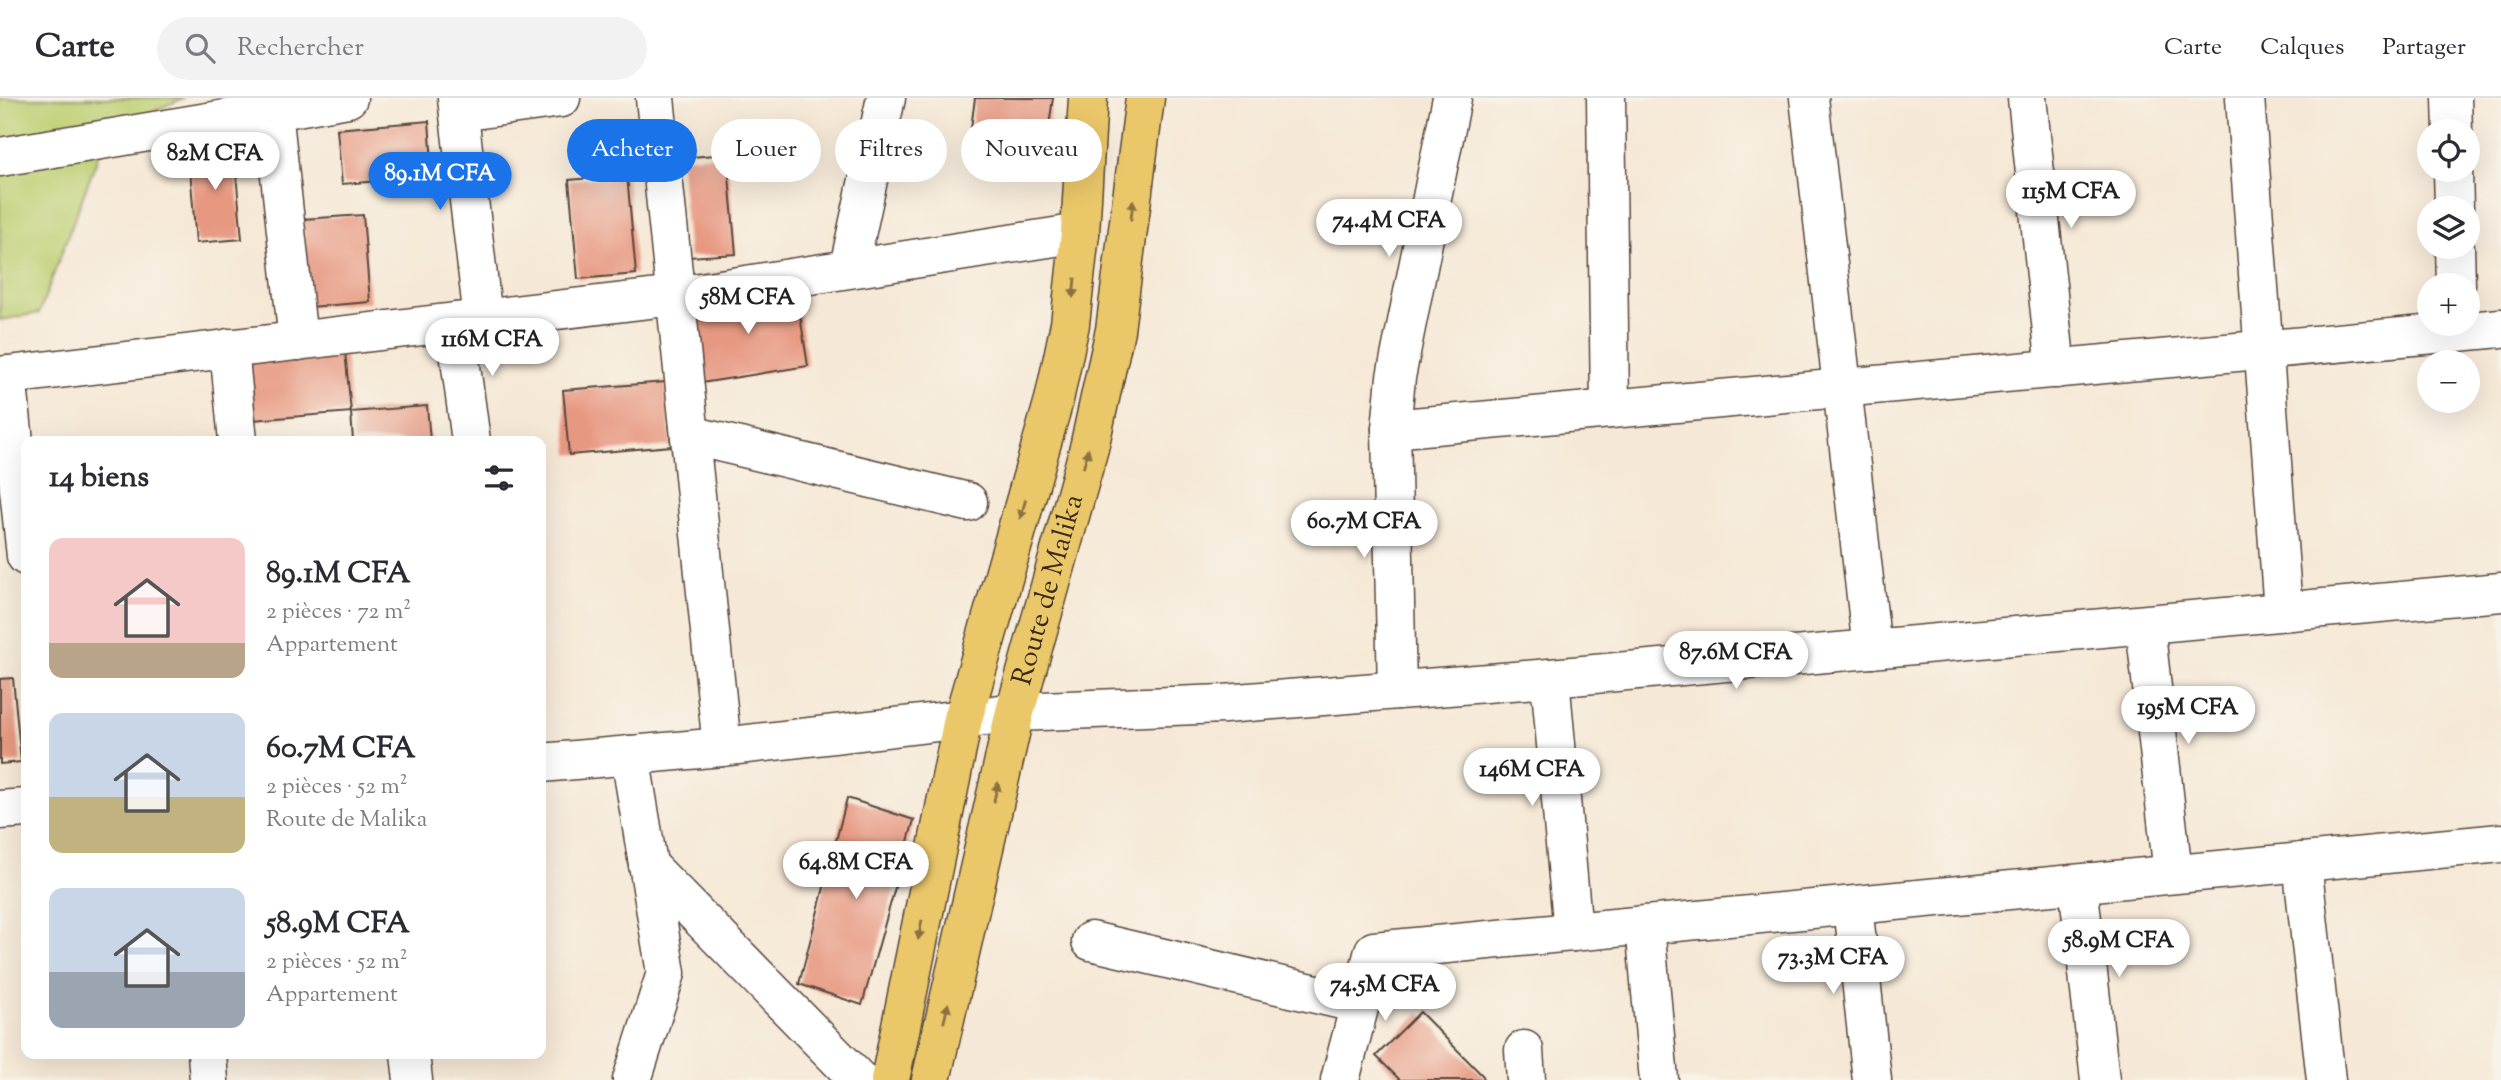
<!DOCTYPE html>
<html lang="fr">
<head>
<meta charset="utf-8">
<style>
	body { margin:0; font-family:"Sorts Mill Goudy",serif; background:#f2f2f3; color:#2b2b33; height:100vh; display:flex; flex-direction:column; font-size:26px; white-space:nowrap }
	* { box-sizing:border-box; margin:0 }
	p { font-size:23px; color:#7c7c81 }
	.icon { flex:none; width:38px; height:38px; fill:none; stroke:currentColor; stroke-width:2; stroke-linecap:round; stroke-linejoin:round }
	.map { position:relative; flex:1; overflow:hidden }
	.sheet { position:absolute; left:21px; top:338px; width:525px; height:623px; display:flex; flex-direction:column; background:#fff; border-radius:14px; box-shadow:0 7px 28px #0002 }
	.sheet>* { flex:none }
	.top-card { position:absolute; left:567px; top:21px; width:665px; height:63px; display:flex; gap:14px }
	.controls { position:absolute; left:2417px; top:21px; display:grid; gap:14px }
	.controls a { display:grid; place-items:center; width:63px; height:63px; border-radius:50%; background:#fff; box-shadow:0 7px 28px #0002; font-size:35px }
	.price { position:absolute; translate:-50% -60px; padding:0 16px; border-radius:24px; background:#fff; color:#222; font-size:23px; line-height:46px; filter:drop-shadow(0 2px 4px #0008) }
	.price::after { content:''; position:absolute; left:50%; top:42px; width:21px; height:16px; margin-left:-10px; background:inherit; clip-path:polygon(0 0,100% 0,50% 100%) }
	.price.active { background:#1a73e8; color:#fff }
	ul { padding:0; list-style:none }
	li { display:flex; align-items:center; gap:21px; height:175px; padding:0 28px }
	li span { display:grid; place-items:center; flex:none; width:196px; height:140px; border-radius:14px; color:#555 }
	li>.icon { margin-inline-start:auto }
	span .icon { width:84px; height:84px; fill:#fffc; stroke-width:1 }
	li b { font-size:30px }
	h2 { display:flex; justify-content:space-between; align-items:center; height:84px; padding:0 28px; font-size:30px }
	.pill { padding:0 24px; border-radius:32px; background:#fff; box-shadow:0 7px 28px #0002; font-size:24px; line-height:63px }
	.pill.active { background:#1a73e8; color:#fff }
	header { display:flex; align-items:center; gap:42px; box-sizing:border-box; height:98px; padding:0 35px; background:#fff; border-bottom:2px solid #e1e1e2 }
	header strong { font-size:33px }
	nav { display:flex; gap:38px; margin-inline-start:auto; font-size:24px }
	.search { width:490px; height:63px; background:#f2f2f3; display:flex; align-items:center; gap:18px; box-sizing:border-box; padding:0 24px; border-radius:38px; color:#7c7c81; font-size:26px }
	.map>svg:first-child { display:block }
	.green { fill:#becf72; stroke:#7c7c48; stroke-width:2 }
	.building { fill:#e79881 }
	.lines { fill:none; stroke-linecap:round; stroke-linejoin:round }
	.minor-casing { stroke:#57463a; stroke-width:41 }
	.tertiary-casing { stroke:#57463a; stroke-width:41 }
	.primary-casing { stroke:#57463a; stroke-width:41 }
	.minor { stroke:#fff; stroke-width:38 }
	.tertiary { stroke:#fff; stroke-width:38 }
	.primary { stroke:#eac769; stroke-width:38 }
	.oneway { fill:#8a7140 }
	.labels { text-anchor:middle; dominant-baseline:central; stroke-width:6; stroke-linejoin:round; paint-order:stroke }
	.street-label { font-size:28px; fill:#3b2a1e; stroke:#f7f3e8 }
</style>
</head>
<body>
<header>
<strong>Carte</strong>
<div class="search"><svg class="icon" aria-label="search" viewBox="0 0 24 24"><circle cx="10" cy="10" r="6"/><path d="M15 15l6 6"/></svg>Rechercher</div>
<nav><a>Carte</a><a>Calques</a><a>Partager</a></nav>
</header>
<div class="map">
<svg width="2501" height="982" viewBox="0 0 2501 982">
	<rect width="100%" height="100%" fill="#f7f3e8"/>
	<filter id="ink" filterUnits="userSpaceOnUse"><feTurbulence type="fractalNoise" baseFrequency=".0143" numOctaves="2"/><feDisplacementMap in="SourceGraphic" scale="14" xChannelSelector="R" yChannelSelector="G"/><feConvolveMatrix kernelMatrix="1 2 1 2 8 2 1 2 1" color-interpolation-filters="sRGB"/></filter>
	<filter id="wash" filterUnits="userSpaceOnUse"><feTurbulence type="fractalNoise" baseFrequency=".00686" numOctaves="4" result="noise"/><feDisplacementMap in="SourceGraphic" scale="28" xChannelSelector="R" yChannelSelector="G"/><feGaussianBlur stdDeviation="1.57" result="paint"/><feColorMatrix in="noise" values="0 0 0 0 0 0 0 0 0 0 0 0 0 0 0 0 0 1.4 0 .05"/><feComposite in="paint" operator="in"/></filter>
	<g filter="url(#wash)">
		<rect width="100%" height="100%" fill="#f6e8d6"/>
		<!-- green -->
		<polygon class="green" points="0,0 184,0 108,32 39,215 0,222"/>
		<g id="blocks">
			<!-- building -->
			<g class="building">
				<polygon points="975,0 1053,0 1045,56 969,45"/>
				<polygon points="429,23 433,79 342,86 337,31"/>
				<polygon points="233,42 242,141 196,145 188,46"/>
				<polygon points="727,56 736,156 689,159 680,60"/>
				<polygon points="627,77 636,176 578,181 569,82"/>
				<polygon points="363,117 370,204 310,209 303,121"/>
				<polygon points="796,192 808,268 701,285 688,209"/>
				<polygon points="345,253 351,314 427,308 430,343 353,343 351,314 241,323 236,261"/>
				<polygon points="666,284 671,348 569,357 563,292"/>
				<polygon points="13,580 21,664 0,666 0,581"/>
				<polygon points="847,700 914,722 862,907 799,886"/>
				<polygon points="1420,914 1483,978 1484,982 1400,982 1376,958"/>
			</g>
		</g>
	</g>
	<g filter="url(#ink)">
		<use href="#blocks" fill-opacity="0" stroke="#57463a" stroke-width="2"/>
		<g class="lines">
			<defs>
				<g id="minor">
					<polyline points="457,0 483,221"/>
					<polyline points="655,0 722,649"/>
					<polyline points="1606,0 1610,311"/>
					<polyline points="1809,0 1872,551"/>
					<polyline points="2027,0 2056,271"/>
					<polyline points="2245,0 2283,513"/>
					<polyline points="2452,0 2453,33"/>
					<polyline points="459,14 561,0"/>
					<polyline points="0,59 273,13"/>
					<polyline points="2453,72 2454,110"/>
					<polyline points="2455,149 2456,187"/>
					<polyline points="849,169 886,0"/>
					<polyline points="455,224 471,343"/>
					<polyline points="298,243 273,13 348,0"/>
					<polyline points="229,250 238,343"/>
					<polyline points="7,277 26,458"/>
					<polyline points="0,278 675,198 1080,135"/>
					<polyline points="1391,331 2501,230"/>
					<polyline points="690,337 968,404"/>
					<polyline points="2145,527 2173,776"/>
					<polyline points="1550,580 1573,834"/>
					<polyline points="1397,592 1391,331 1396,279 1452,0"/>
					<polyline points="630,657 666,875 632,982"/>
					<polyline points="541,665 722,649 963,621"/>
					<polyline points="0,712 26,710"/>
					<polyline points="2302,764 2326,982"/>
					<polyline points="648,767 859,982"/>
					<polyline points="2078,786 2100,982"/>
					<polyline points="1853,808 1872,982"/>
					<polyline points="1645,828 1659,982"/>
					<polyline points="1091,843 1359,906"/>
					<polyline points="1524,952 1526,982"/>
					<polyline points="207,956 209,982"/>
					<polyline points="410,956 413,982"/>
					<polyline points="1340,982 1374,853 2501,745"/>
				</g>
				<polyline id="tertiary" points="963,621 1015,614 1224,606 1550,580 2501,494"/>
				<g id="primary">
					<polyline points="890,982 963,621 1054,302 1070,226 1080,135 1088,0"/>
					<path id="s1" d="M 931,982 L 1015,614 L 1089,350 L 1115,232 L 1145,0"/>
				</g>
			</defs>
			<!-- minor casing -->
			<use href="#minor" class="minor-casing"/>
			<!-- tertiary casing -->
			<use href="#tertiary" class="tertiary-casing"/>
			<!-- primary casing -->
			<use href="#primary" class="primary-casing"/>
			<!-- minor -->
			<use href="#minor" class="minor"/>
			<!-- tertiary -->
			<use href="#tertiary" class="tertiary"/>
			<!-- primary -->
			<use href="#primary" class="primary"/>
		</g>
		<!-- one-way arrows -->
		<defs><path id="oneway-solid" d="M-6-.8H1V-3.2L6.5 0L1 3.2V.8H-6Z" transform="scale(1.75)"/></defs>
		<g class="oneway">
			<use href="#oneway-solid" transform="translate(1132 112) rotate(-83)"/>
			<use href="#oneway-solid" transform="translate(1074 190) rotate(96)"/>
			<use href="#oneway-solid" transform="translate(1086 360) rotate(-75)"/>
			<use href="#oneway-solid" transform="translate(1023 411) rotate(106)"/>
			<use href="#oneway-solid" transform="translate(996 694) rotate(-77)"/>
			<use href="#oneway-solid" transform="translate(920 832) rotate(101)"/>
			<use href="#oneway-solid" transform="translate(946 915) rotate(-77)"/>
		</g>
	</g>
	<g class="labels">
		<!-- street labels -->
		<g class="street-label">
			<text stroke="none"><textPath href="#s1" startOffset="504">Route de Malika</textPath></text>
		</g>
	</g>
</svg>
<div class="controls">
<a><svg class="icon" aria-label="locate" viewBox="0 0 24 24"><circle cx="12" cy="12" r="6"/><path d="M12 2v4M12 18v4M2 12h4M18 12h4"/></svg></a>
<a><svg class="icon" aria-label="layers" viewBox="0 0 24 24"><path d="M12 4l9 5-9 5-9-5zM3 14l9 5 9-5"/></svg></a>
<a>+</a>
<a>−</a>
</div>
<b class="price" style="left:215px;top:94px">82M CFA</b>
<b class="price active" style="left:440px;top:114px">89.1M CFA</b>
<b class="price" style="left:2071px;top:132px">115M CFA</b>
<b class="price" style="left:1389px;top:161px">74.4M CFA</b>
<b class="price" style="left:748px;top:238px">58M CFA</b>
<b class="price" style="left:492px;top:280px">116M CFA</b>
<b class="price" style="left:1364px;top:462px">60.7M CFA</b>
<b class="price" style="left:1736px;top:593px">87.6M CFA</b>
<b class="price" style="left:2188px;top:648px">195M CFA</b>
<b class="price" style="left:1532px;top:710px">146M CFA</b>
<b class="price" style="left:856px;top:803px">64.8M CFA</b>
<b class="price" style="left:2119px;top:881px">58.9M CFA</b>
<b class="price" style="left:1833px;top:898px">73.3M CFA</b>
<b class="price" style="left:1385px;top:925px">74.5M CFA</b>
<div class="top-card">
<a class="pill active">Acheter</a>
<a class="pill">Louer</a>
<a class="pill">Filtres</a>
<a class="pill">Nouveau</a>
</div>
<section class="sheet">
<h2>14 biens<svg class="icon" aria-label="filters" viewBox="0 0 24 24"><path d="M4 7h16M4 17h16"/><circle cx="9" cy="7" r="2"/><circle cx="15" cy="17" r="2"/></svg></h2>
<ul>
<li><span style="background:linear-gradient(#f6c9c9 75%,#b9a48a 0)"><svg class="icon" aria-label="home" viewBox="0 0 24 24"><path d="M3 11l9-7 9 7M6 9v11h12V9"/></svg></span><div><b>89.1M CFA</b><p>2 pièces · 72 m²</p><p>Appartement</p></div></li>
<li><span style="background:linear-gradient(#c9d6e8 60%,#c2b280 0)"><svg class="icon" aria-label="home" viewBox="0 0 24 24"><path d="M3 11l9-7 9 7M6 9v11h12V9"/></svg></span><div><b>60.7M CFA</b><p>2 pièces · 52 m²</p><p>Route de Malika</p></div></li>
<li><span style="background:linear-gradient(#c9d6e8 60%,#9aa5b1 0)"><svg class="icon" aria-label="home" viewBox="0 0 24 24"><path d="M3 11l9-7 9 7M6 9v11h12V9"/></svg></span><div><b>58.9M CFA</b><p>2 pièces · 52 m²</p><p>Appartement</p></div></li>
</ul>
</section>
</div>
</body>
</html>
